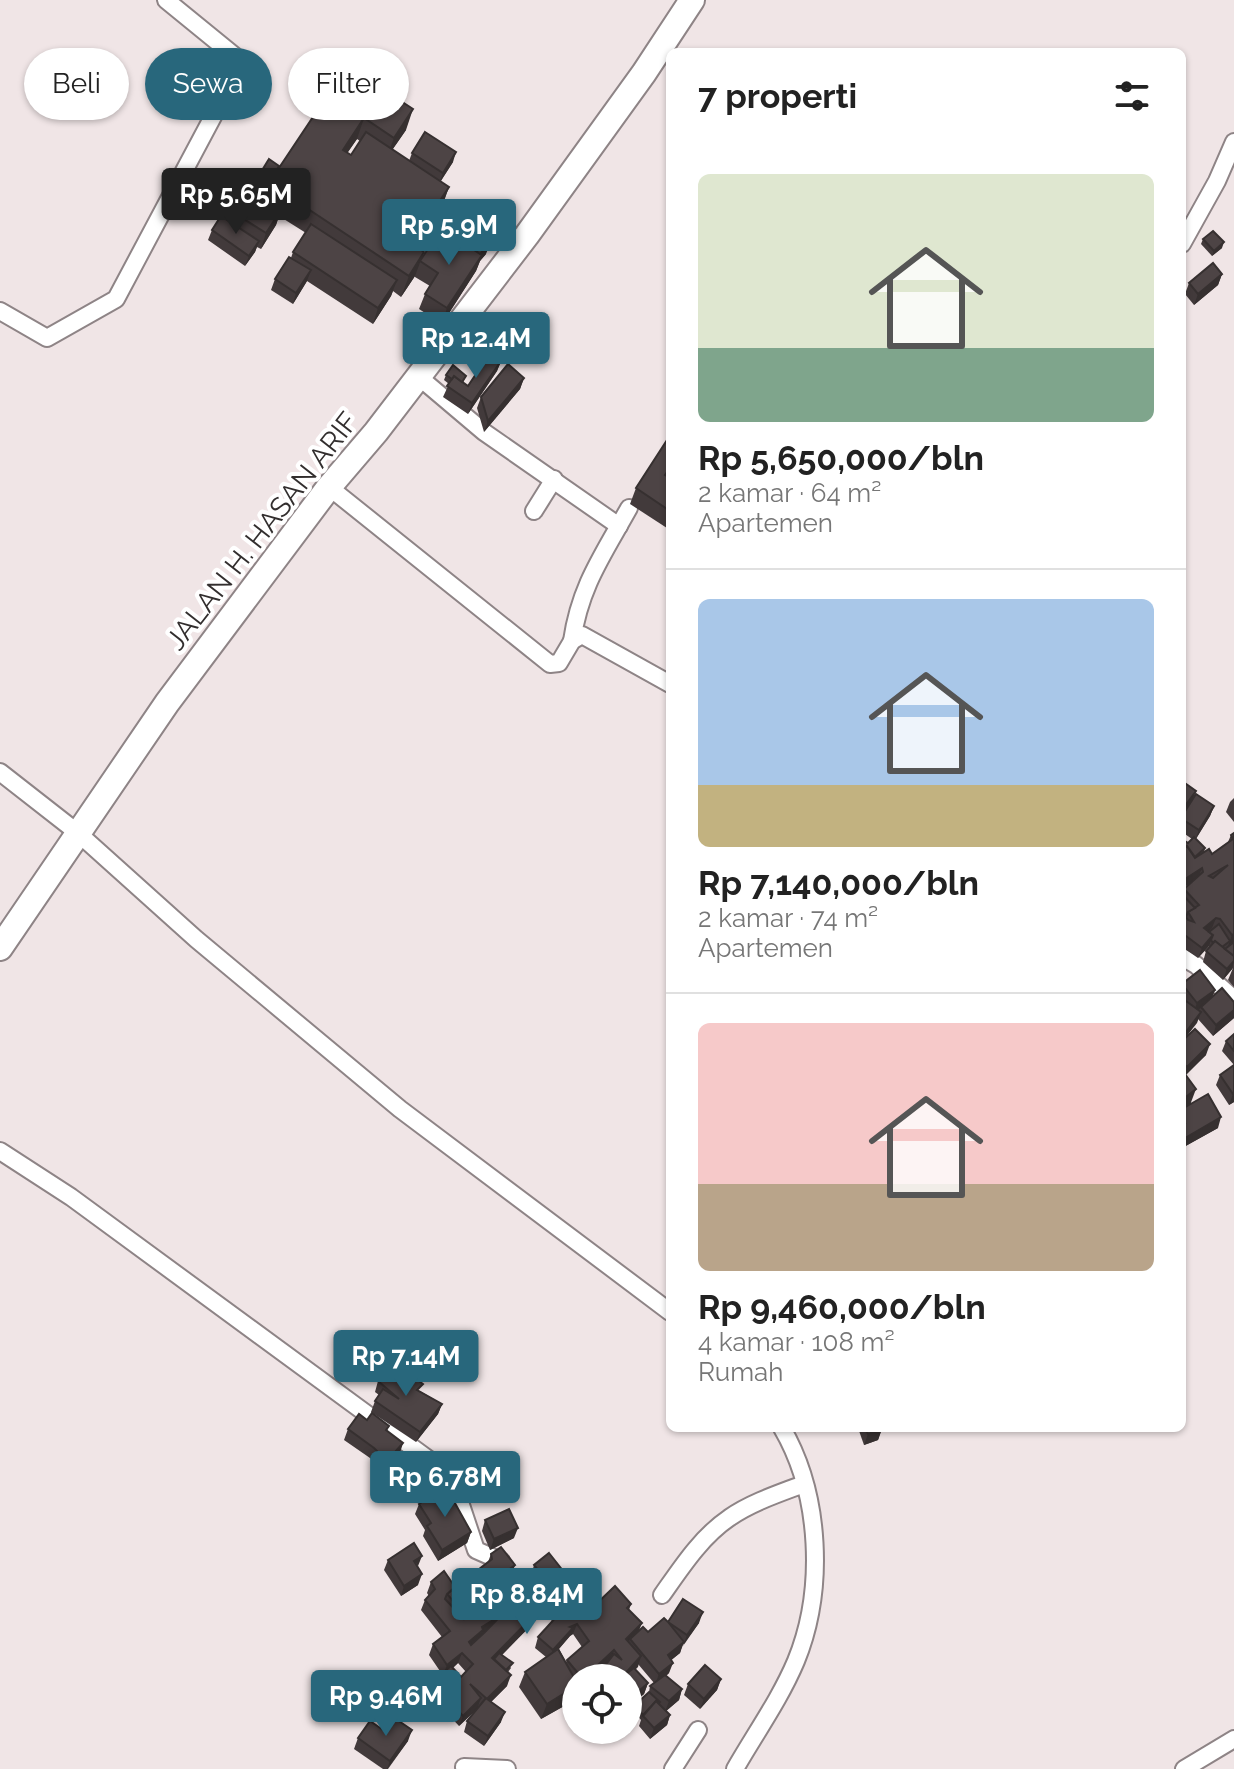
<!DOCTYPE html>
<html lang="id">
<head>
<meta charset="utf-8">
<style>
	body { margin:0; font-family:Raleway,sans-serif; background:#f2f2f2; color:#222; height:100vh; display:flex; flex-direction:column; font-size:30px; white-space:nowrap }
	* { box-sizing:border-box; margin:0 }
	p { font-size:26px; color:#767676 }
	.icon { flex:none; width:44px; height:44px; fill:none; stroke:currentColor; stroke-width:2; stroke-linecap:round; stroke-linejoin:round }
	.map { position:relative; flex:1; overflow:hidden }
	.side { position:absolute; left:666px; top:48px; width:520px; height:1384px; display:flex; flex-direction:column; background:#fff; border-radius:12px; box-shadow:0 2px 6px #0004 }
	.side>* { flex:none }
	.guide { position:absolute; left:24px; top:48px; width:522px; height:72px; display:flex; gap:16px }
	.tools { position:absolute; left:562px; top:1664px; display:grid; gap:16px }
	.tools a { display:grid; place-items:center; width:80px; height:80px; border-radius:50%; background:#fff; box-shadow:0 2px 6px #0004; font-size:40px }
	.price { position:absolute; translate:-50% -68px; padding:0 18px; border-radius:8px; background:#28677c; color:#fff; font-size:26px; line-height:52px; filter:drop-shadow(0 2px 4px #0008) }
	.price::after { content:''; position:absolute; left:50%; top:48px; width:24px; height:18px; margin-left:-12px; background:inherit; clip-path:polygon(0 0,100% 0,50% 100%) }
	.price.active { background:#222; color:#fff }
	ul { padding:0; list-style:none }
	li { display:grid; align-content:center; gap:16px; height:424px; padding:0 32px }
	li+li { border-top:2px solid #e0e0e0 }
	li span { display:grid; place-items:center; height:248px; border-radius:12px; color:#555 }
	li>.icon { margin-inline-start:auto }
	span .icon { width:144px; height:144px; fill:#fffc; stroke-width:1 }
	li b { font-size:34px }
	h2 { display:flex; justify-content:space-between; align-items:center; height:96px; padding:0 32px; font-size:34px }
	.chip { padding:0 28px; border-radius:36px; background:#fff; box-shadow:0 2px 6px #0004; font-size:28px; line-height:72px }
	.chip.active { background:#28677c; color:#fff }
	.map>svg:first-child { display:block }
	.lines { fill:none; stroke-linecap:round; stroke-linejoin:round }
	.minor-casing { stroke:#8e8486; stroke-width:20 }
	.secondary-casing { stroke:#8e8486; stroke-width:28 }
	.minor { stroke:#fff; stroke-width:16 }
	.secondary { stroke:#fff; stroke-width:24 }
	.wall { fill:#423a3b; fill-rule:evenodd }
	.shaded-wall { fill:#363030 }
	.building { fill:#4d4445; stroke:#363030; stroke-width:2; fill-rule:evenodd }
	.labels { text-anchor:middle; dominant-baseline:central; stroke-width:8; stroke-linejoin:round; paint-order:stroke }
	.street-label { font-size:28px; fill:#322e2e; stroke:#fff }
</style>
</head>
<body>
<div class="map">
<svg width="1234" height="1769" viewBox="0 0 1234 1769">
	<rect width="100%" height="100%" fill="#f0e5e6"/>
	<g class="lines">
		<defs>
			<g id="minor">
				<polyline points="1182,244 1217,181 1234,142"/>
				<polyline points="0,311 47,338 116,299 242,62 166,0"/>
				<polyline points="419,377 484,432 619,526"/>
				<polyline points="329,487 550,664 559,663 572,641 582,635 670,684"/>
				<polyline points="534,511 554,479"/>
				<path d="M 572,641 C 580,586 603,555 629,508"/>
				<polyline points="0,772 78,833 196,939 400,1109 670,1312"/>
				<polyline points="1182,957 1196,965 1234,999"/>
				<polyline points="0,1151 71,1197 439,1467 453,1481 476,1550 501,1561"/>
				<path d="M 662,1595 C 681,1568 701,1537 729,1518 C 750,1503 780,1493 804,1484"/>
				<polyline points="464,1767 507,1769"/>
				<polyline points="673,1769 698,1730"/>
				<path d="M 735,1769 C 755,1734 780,1699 796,1661 C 825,1590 821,1495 782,1428"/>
				<polyline points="1184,1769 1234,1739"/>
			</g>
			<polyline id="secondary" points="0,948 167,703 329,487 376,432 527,235 644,73 692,0"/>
		</defs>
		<!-- minor casing -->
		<use href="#minor" class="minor-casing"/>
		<!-- secondary casing -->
		<use href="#secondary" class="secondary-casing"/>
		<!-- minor -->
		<use href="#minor" class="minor"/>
		<!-- secondary -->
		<use href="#secondary" class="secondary"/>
	</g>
	<!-- wall -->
	<g class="wall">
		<path d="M 347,66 L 406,130 L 392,150 L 409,161 L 412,153 L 453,162 L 440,182 L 449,187 L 443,204 L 445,205 L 437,226 L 421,250 L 422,258 L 464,244 L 464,242 L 486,254 L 480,261 L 476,271 L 442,324 L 419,309 L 425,294 L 430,286 L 415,277 L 415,276 L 401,297 L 393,291 L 391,296 L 373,324 L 307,281 L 293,304 L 271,290 L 275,279 L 291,258 L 293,252 L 306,233 L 279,216 L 276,225 L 261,249 L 257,247 L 255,252 L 245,266 L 208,240 L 212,230 L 218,220 L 223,206 L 251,190 L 253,185 L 279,169 ZM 357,139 L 360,141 L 351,155 L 347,153 Z"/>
		<polygon points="1203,239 1222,248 1212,256 1201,244"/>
		<polygon points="1222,274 1218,285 1194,305 1185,294 1189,283"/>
		<polygon points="501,361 497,371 468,414 443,397 449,384 444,380 446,375 466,376 463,383 468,386"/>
		<polygon points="524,378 520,389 484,432 477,408 481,397"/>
		<polygon points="669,477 670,478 670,530 630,504 636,488"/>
		<polygon points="1234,798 1234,822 1226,812 1230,802"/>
		<polygon points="1192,800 1214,806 1210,816 1196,839 1205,848 1204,853 1212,854 1228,842 1231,835 1234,833 1234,987 1228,980 1233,968 1223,980 1203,962 1206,951 1210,947 1209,946 1198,958 1182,947 1182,894 1184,889 1188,885 1188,843 1192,839 1182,832 1182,816"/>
		<polygon points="1182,984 1215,990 1212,997 1234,1002 1234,1018 1213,1036 1198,1019 1186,1037 1206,1055 1185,1075 1191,1104 1218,1128 1182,1148 1182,1006 1185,1003 1182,999"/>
		<polygon points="1234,1034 1234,1102 1229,1105 1216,1085 1220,1075 1234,1065 1222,1051 1226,1041"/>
		<polygon points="378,1381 420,1391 442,1404 438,1414 416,1442 371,1412 375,1401 379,1395 375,1392"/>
		<polygon points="367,1420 389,1426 387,1431 400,1453 383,1472 370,1458 344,1440 348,1429"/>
		<polygon points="858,1428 882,1428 878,1440 864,1445"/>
		<polygon points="405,1472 445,1473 441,1484 419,1503 401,1483"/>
		<polygon points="419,1504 471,1532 467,1543 438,1561 423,1536 425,1530 415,1514"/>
		<polygon points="485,1520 514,1538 490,1550 482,1531"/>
		<path d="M 491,1554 L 515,1565 L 513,1570 L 528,1588 L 537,1591 L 540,1588 L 531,1576 L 534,1565 L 564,1572 L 561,1581 L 572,1595 L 590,1610 L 631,1604 L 629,1610 L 638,1631 L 648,1632 L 668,1622 L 699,1623 L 682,1646 L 680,1653 L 671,1660 L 669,1673 L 666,1676 L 682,1689 L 679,1700 L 666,1711 L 670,1715 L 667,1725 L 650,1739 L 639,1726 L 641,1720 L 633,1710 L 635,1705 L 649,1692 L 650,1686 L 654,1683 L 638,1664 L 635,1669 L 648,1683 L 644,1694 L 628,1707 L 628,1678 L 576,1678 L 576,1691 L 573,1701 L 541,1719 L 519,1687 L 525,1672 L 546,1657 L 535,1648 L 538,1637 L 552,1621 L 544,1612 L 502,1655 L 511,1668 L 508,1672 L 507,1686 L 491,1702 L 501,1722 L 484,1746 L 464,1732 L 467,1721 L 476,1710 L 459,1726 L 430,1695 L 428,1699 L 418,1714 L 395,1698 L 399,1687 L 430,1687 L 432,1682 L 442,1674 L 429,1655 L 433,1644 L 442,1637 L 421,1610 L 425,1600 L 429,1596 L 427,1593 L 431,1582 L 455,1587 L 488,1562 ZM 573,1634 L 582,1647 L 567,1660 L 566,1662 L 559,1649 L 570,1636 ZM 458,1663 L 466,1672 L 461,1677 L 453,1668 Z"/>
		<polygon points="388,1560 417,1567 418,1585 401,1596 384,1570"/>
		<polygon points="721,1679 717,1690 700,1709 684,1695 688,1684"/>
		<polygon points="576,1696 576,1714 570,1709"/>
		<polygon points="383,1730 408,1741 388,1769 383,1769 354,1749 358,1738"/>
	</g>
	<!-- shaded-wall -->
	<g class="shaded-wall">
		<polygon points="413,109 406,130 386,159 394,138"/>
		<polygon points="364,118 357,139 335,171 343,150"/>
		<polygon points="456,152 453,162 439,184 443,173"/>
		<polygon points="449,187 441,208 439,202"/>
		<polygon points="445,205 437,226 409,268 417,247"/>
		<polygon points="281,210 276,225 261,249 266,233"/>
		<polygon points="259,241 255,252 245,266 249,256"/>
		<polygon points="1224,242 1222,248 1212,256 1214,251"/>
		<polygon points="490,244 486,254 480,261 476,271 442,324 447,308 478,256"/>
		<polygon points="424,252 415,276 401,297 409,276"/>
		<polygon points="311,270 307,281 293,304 296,293"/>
		<polygon points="1222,274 1218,285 1194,305 1198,294"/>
		<polygon points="397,280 391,296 373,324 378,308"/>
		<polygon points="501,361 497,371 468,414 472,403"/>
		<polygon points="524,378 520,389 484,432 488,421"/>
		<polygon points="1196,791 1192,802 1182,815 1182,810"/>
		<polygon points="1214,806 1210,816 1195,840 1199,830"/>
		<polygon points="1202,868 1198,878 1182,889 1182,881"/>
		<polygon points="1216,918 1212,928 1200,939 1204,928"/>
		<polygon points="1234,934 1234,942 1228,946 1232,935"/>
		<polygon points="1213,935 1209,946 1198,958 1202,948"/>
		<polygon points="1234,961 1232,969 1223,980 1227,969"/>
		<polygon points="1215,990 1211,1000 1193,1014 1197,1003"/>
		<polygon points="1234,1010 1234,1018 1213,1036 1216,1025"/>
		<polygon points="1201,1012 1197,1023 1182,1042 1186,1032"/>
		<polygon points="1210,1044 1206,1055 1183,1078 1187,1067"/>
		<polygon points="1196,1089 1190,1105 1182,1111 1182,1100"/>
		<polygon points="1233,1094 1234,1094 1234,1102 1229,1105"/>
		<polygon points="1221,1117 1218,1128 1182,1148 1185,1138"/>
		<polygon points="442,1404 438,1414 416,1442 420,1432"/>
		<polygon points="882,1429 878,1440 864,1445 868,1434"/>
		<polygon points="403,1443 400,1453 383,1472 387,1461"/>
		<polygon points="445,1473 441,1484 419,1503 423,1493"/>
		<polygon points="518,1528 514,1538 490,1550 494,1539"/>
		<polygon points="471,1532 467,1543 438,1561 442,1550"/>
		<polygon points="422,1556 418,1566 414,1561"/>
		<polygon points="515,1565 509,1581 471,1613 467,1608 464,1619 455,1624 460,1609"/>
		<polygon points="422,1574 418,1585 401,1596 404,1586"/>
		<polygon points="524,1592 466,1652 469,1642 482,1627 497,1612"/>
		<polygon points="548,1601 544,1612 492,1665 492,1658"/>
		<polygon points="703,1612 699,1623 683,1646 687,1635"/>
		<polygon points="642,1623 638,1633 630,1639 628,1643 626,1639"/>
		<polygon points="577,1624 573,1634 570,1636 549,1660 553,1650 570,1627"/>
		<polygon points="684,1642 680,1653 664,1666 668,1655"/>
		<polygon points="614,1650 611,1661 592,1678 584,1678"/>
		<polygon points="462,1653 458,1663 443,1676 447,1665"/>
		<polygon points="641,1656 638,1667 627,1678 623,1678"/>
		<polygon points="673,1663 669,1673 655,1685 659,1674"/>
		<polygon points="511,1675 507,1686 483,1710 487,1699"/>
		<polygon points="721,1679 717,1690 700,1709 704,1699"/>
		<polygon points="648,1683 644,1694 628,1707 631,1698"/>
		<polygon points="576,1686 576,1691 573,1701 541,1719 547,1704"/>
		<polygon points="432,1688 428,1699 418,1714 422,1703"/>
		<polygon points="682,1689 679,1700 665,1712 669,1701"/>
		<polygon points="481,1698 477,1709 459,1726 463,1716"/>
		<polygon points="505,1712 501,1722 484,1746 488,1736"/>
		<polygon points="670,1715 667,1725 650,1739 654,1728"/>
		<polygon points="412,1730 408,1741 387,1769 390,1761"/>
	</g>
	<!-- building -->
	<g class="building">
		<polygon points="347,66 413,109 394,138 364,118 343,150 351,155 366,132 449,187 439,202 445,205 417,247 424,252 409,276 269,183"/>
		<polygon points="425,132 456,152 443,173 412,153"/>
		<polygon points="269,159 279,166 264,191 253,185"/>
		<polygon points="239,182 281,210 266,233 223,206"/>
		<polygon points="221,216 259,241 249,256 212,230"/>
		<polygon points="311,224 397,280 378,308 293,252"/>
		<polygon points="441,229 482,255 447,308 425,294 438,273 420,261"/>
		<polygon points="477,230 490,244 480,254 464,242"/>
		<polygon points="1213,231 1224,242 1214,251 1203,239"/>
		<polygon points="289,257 311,270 296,293 275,279"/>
		<polygon points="1213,263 1222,274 1198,294 1189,283"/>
		<polygon points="490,353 501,361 472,403 447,386 454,376 468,386"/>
		<polygon points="508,364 524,378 488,421 481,397"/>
		<polygon points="453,365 466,376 462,382 454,376 452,379 446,375"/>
		<polygon points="669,437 670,468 665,475 670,478 670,511 636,488"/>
		<polygon points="1182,781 1196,791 1182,810"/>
		<polygon points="1196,794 1214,806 1199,830 1182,819 1182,816"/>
		<path d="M 1234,833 L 1234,934 L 1232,935 L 1220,919 L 1216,918 L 1204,928 L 1213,935 L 1202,948 L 1182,933 L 1182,928 L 1185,923 L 1182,926 L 1182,912 L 1188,920 L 1194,922 L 1188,912 L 1199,905 L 1184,889 L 1203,872 L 1202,868 L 1182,881 L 1182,850 L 1187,846 L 1195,858 L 1209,849 L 1212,854 L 1233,839 L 1231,835 ZM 1228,865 L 1213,878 L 1209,876 Z"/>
		<polygon points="1194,837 1205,848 1195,857 1187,846 1184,847 1182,850 1182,839 1188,843"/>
		<polygon points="1182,894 1195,908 1188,912 1186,917 1182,912"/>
		<polygon points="1219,924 1230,941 1222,947 1215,941 1213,943 1211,940 1213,935 1209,932"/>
		<polygon points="1215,941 1234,956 1234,961 1227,969 1206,951"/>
		<polygon points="1234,942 1234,956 1225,949"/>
		<polygon points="1200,970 1215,990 1197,1003 1182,984"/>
		<polygon points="1222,988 1234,1002 1234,1010 1216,1025 1201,1007"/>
		<polygon points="1186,1001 1201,1012 1186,1032 1182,1029 1182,1006"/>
		<polygon points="1195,1029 1210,1044 1187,1067 1182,1062 1182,1041"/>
		<polygon points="1234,1034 1234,1051 1226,1041"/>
		<polygon points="1234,1065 1234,1094 1233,1094 1220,1075"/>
		<polygon points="1182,1070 1196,1089 1182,1100"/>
		<polygon points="1208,1094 1221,1117 1185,1138 1182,1133 1182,1124 1185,1123 1182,1118 1182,1109"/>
		<polygon points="393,1361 423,1384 417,1390 442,1404 420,1432 375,1401 383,1389 399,1399 378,1381"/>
		<polygon points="372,1413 389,1426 386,1430 403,1443 387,1461 374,1448 348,1429 359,1414 367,1420"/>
		<polygon points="865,1428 882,1428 882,1429 868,1434"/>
		<polygon points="427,1453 445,1473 423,1493 405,1472"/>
		<polygon points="446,1487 471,1532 442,1550 427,1526 431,1523 419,1504"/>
		<polygon points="509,1509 518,1528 494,1539 485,1520"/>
		<polygon points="414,1543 422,1556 414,1561 422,1574 404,1586 388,1560"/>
		<polygon points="501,1547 515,1565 486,1587 488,1591 460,1609 447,1594 492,1559 491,1554"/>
		<path d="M 549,1553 L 564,1572 L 558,1577 L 572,1595 L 575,1593 L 590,1610 L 615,1586 L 631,1604 L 627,1608 L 642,1623 L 626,1639 L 641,1656 L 623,1676 L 634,1668 L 648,1683 L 631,1698 L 628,1694 L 628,1678 L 618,1678 L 604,1667 L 614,1654 L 622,1660 L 614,1650 L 584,1678 L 582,1678 L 567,1660 L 589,1641 L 577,1624 L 570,1627 L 573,1628 L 553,1650 L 538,1637 L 559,1614 L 548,1601 L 492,1658 L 511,1675 L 487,1699 L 505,1712 L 488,1736 L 467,1721 L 486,1698 L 470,1684 L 481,1698 L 463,1716 L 432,1682 L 451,1666 L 461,1677 L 473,1664 L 462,1653 L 447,1665 L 433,1644 L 450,1631 L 425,1600 L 435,1589 L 431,1582 L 444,1571 L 455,1587 L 447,1594 L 445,1599 L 464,1619 L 471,1613 L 467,1608 L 486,1596 L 488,1590 L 513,1570 L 528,1588 L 531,1585 L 537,1591 L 548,1582 L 534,1565 ZM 524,1592 L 485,1632 L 471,1645 L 469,1642 L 483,1630 L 482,1627 L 498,1617 L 497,1612 Z"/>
		<polygon points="683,1599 703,1612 687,1635 668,1622 684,1642 668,1655 673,1663 659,1674 630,1639 643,1627 648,1632 664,1618 668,1622"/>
		<polygon points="558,1649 576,1681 576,1686 547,1704 525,1672"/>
		<polygon points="499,1653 513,1663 506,1670 494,1659"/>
		<polygon points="705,1665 721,1679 704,1699 688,1684"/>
		<polygon points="596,1670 606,1678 590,1678"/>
		<polygon points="409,1672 432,1688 422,1703 399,1687"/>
		<polygon points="665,1675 682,1689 669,1701 650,1686"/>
		<polygon points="649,1692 660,1702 659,1703 656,1701 643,1715 635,1705"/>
		<polygon points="656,1701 670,1715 654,1728 643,1716"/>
		<polygon points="393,1717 412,1730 390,1761 358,1738 370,1721 383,1730"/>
	</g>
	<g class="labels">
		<!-- street labels -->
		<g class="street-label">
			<text transform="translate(262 531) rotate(-52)">JALAN H. HASAN ARIF</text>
		</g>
	</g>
</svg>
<div class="tools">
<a><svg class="icon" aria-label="locate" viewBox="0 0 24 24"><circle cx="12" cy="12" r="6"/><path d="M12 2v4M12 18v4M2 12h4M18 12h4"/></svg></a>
</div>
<b class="price active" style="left:236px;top:236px">Rp 5.65M</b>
<b class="price" style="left:449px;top:267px">Rp 5.9M</b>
<b class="price" style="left:476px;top:380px">Rp 12.4M</b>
<b class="price" style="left:406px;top:1398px">Rp 7.14M</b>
<b class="price" style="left:445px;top:1519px">Rp 6.78M</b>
<b class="price" style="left:527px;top:1636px">Rp 8.84M</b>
<b class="price" style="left:386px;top:1738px">Rp 9.46M</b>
<div class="guide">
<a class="chip">Beli</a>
<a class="chip active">Sewa</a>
<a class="chip">Filter</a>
</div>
<section class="side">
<h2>7 properti<svg class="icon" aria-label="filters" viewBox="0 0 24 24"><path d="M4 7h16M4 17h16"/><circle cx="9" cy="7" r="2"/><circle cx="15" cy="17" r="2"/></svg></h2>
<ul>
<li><span style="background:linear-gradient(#dfe7d0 70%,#7fa58c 0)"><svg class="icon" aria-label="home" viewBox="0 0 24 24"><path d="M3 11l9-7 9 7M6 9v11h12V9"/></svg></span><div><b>Rp 5,650,000/bln</b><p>2 kamar · 64 m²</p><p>Apartemen</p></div></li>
<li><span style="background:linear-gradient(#a9c7e8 75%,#c2b280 0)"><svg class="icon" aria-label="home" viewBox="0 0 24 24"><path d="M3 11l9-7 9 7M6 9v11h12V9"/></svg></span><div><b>Rp 7,140,000/bln</b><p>2 kamar · 74 m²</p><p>Apartemen</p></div></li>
<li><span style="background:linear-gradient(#f6c9c9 65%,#b9a48a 0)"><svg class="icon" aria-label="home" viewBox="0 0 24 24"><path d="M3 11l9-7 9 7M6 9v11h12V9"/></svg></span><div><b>Rp 9,460,000/bln</b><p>4 kamar · 108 m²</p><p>Rumah</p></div></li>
</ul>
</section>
</div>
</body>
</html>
